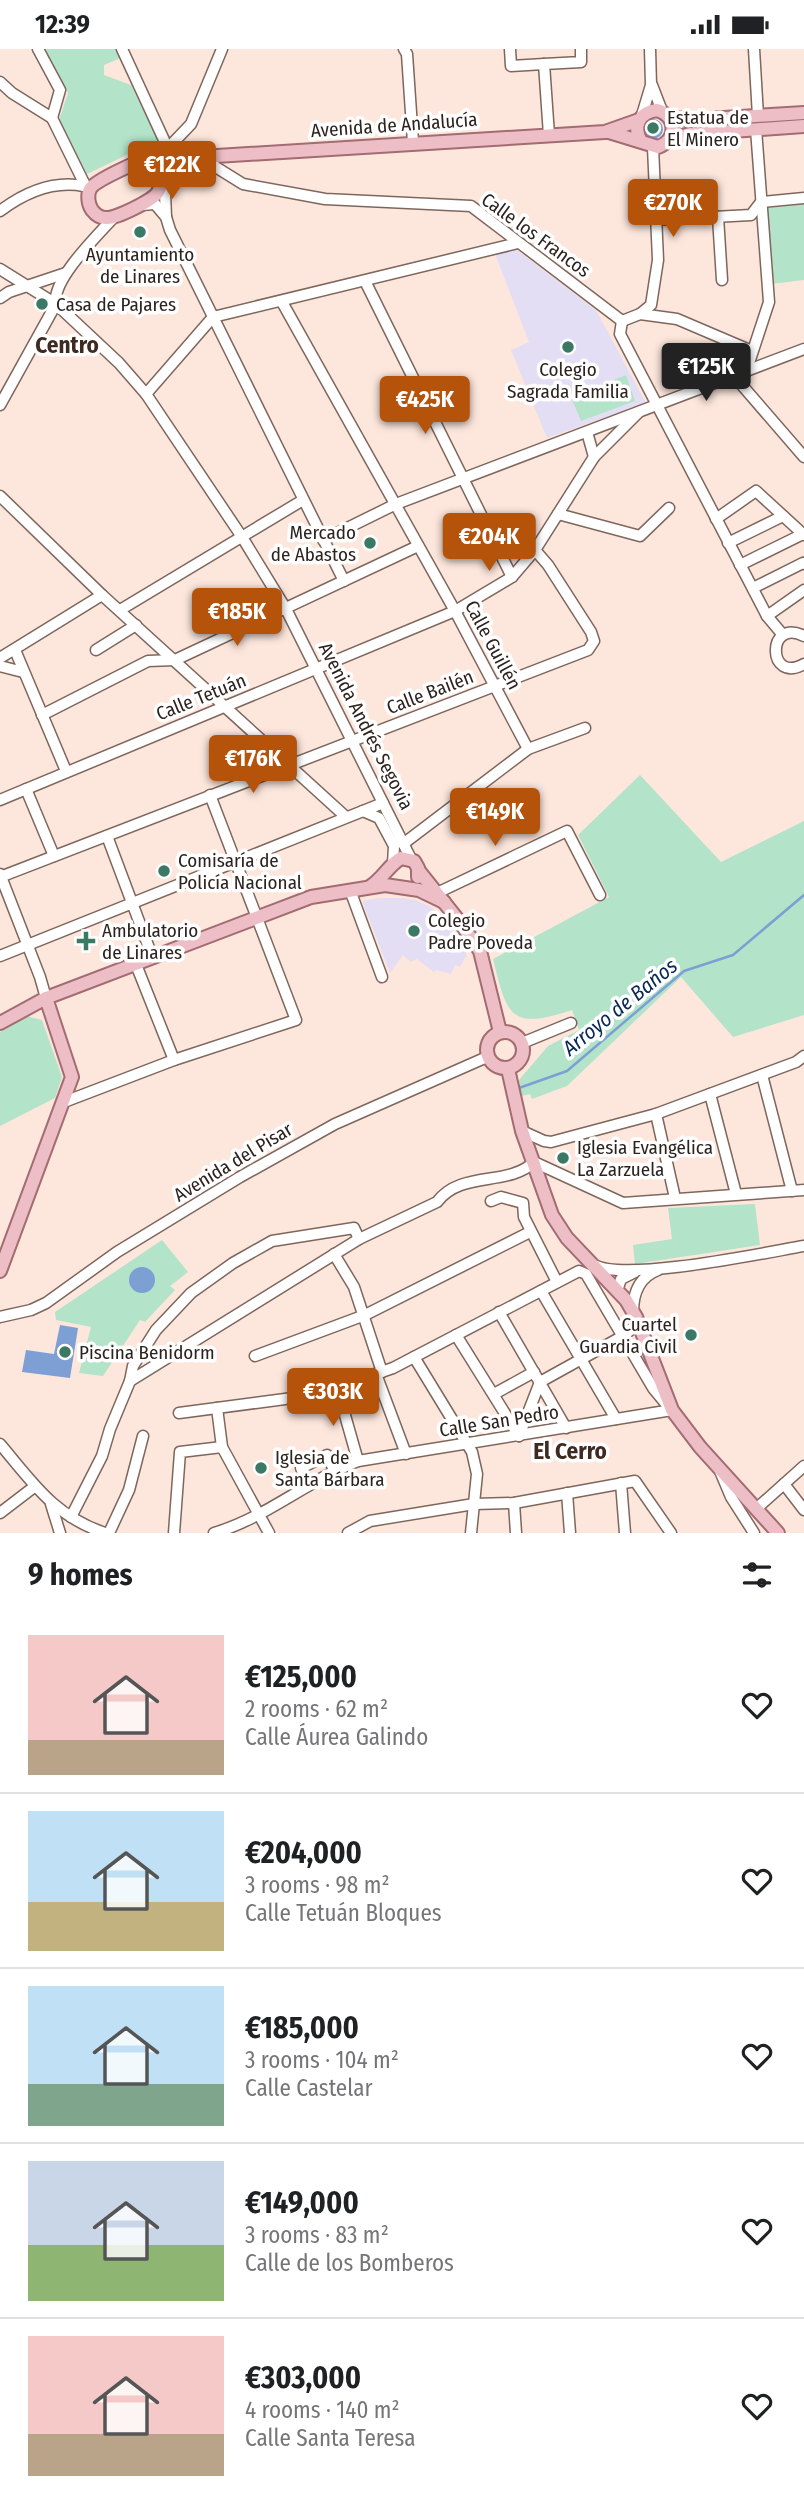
<!DOCTYPE html>
<html lang="en">
<head>
<meta charset="utf-8">
<style>
	body { margin:0; font-family:"Fira Sans Condensed",sans-serif; background:#f6f6f6; color:#202124; height:100vh; display:flex; flex-direction:column; font-size:26px; white-space:nowrap }
	* { box-sizing:border-box; margin:0 }
	p { font-size:23px; color:#757577 }
	.icon { flex:none; width:38px; height:38px; fill:none; stroke:currentColor; stroke-width:2; stroke-linecap:round; stroke-linejoin:round }
	.map { position:relative; height:1484px; overflow:hidden }
	.sheet { display:flex; flex-direction:column; background:#fff; flex:1 }
	.sheet>* { flex:none }
	.price { position:absolute; translate:-50% -60px; padding:0 16px; border-radius:7px; background:#b45309; color:#fff; font-size:23px; line-height:46px; filter:drop-shadow(0 2px 4px #0008) }
	.price::after { content:''; position:absolute; left:50%; top:42px; width:21px; height:16px; margin-left:-10px; background:inherit; clip-path:polygon(0 0,100% 0,50% 100%) }
	.price.current { background:#222; color:#fff }
	ul { padding:0; list-style:none }
	li { display:flex; align-items:center; gap:21px; height:175px; padding:0 28px }
	li+li { border-top:2px solid #e0e0e0 }
	li span { display:grid; place-items:center; flex:none; width:196px; height:140px; border-radius:0px; color:#555 }
	li>.icon { margin-inline-start:auto }
	span .icon { width:84px; height:84px; fill:#fffc; stroke-width:1 }
	li b { font-size:30px }
	h2 { display:flex; justify-content:space-between; align-items:center; height:84px; padding:0 28px; font-size:30px }
	.status { display:flex; justify-content:space-between; align-items:center; height:49px; padding:0 35px; background:#fff; direction:ltr }
	.status svg { height:19px; fill:currentColor }
	.map>svg:first-child { display:block }
	.education { fill:#e4def4 }
	.green { fill:#b3e3c9 }
	.water { fill:#7d9fd4 }
	.lines { fill:none; stroke-linecap:round; stroke-linejoin:round }
	.stream { stroke:#7d9fd4; stroke-width:2.5 }
	.minor-casing { stroke:#7e665c; stroke-width:13 }
	.major-casing { stroke:#a36b72; stroke-width:16 }
	.minor { stroke:#fff; stroke-width:10 }
	.major { stroke:#eebec6; stroke-width:12 }
	.poi-dot { fill:#3b7965; stroke:#fff; stroke-width:2.5 }
	.labels { text-anchor:middle; dominant-baseline:central; stroke-width:7; stroke-linejoin:round; paint-order:stroke }
	.poi-label { font-size:19px; fill:#2c221e; stroke:#fff; text-anchor:start }
	.street-label { font-size:19px; fill:#2c221e; stroke:#fff }
	.water-label { font-size:21px; font-style:italic; fill:#072756; stroke:#fff }
	.quarter-label { font-size:23px; font-weight:bold; fill:#3e2a21; stroke:#fff }
</style>
</head>
<body>
<div class="status"><b>12:39</b><svg viewBox="0 0 49 12"><path d="M0 12V9h3v3zM5 12V6h3v6zM10 12V3h3v9zM15 12V0h3v12zM26 1h20v11H26zM47 4h2v5h-2z"/></svg></div>
<div class="map">
<svg width="804" height="1484" viewBox="0 0 804 1484">
	<rect width="100%" height="100%" fill="#fde7dd"/>
	<!-- education -->
	<g class="education">
		<polygon points="514,199 596,261 646,354 547,389 511,301 529,293 495,205"/>
		<polygon points="379,849 402,849 415,851 429,857 440,865 459,889 467,905 460,918 455,916 451,925 436,921 434,923 417,910 411,913 403,906 390,924 362,852"/>
	</g>
	<!-- green -->
	<g class="green">
		<polygon points="44,0 119,0 123,8 104,16 104,26 131,36 158,91 87,125 59,71 68,44"/>
		<polygon points="804,155 804,231 771,235 767,159"/>
		<polygon points="626,326 635,352 581,372 571,348"/>
		<path d="M 640,726 L 721,813 L 804,772 L 804,966 L 733,988 L 681,928 L 567,1037 L 532,1050 L 530,1045 L 521,1047 L 519,1031 L 548,997 L 579,981 L 572,961 C 509,982 507,966 493,910 L 609,848 L 578,786 Z"/>
		<polygon points="27,967 42,971 62,1028 55,1049 0,1077 0,983"/>
		<polygon points="755,1155 760,1196 635,1215 633,1196 672,1190 668,1159"/>
		<polygon points="162,1191 188,1223 170,1237 175,1241 145,1273 140,1271 103,1327 79,1324 91,1278 56,1271 55,1263"/>
	</g>
	<!-- water -->
	<g class="water">
		<circle cx="653" cy="80" r="10"/>
		<circle cx="142" cy="1231" r="13"/>
		<polygon points="60,1276 78,1279 70,1329 22,1323 26,1301 54,1305"/>
	</g>
	<g class="lines">
		<!-- stream -->
		<polyline class="stream" points="519,1039 567,1022 684,922 733,906 804,846"/>
		<defs>
			<g id="minor">
				<polyline points="38,0 60,41 52,69"/>
				<polyline points="122,0 164,91 167,105"/>
				<polyline points="404,0 407,5 413,93"/>
				<polyline points="510,0 511,17 544,15"/>
				<polyline points="754,0 758,67"/>
				<polyline points="0,33 12,44 52,69"/>
				<polyline points="652,36 662,62"/>
				<polyline points="642,66 651,36 650,0"/>
				<polyline points="52,69 86,138"/>
				<polyline points="549,86 544,15 581,13 581,0"/>
				<polyline points="212,107 214,117 243,135 325,150 471,157 622,272"/>
				<polyline points="166,110 170,97 191,75 222,0"/>
				<polyline points="160,135 165,144 166,168"/>
				<polyline points="141,156 155,155 166,168 170,181 344,532"/>
				<path d="M 0,162 C 24,144 53,131 84,137"/>
				<polyline points="718,168 722,231"/>
				<polyline points="657,171 751,166 761,153 804,149"/>
				<polyline points="0,220 56,255 119,314 146,345 242,488 286,560 411,810"/>
				<polyline points="365,232 512,528"/>
				<polyline points="0,249 9,243 66,224"/>
				<polyline points="282,253 455,562 528,700"/>
				<path d="M 56,255 C 51,231 99,185 115,167"/>
				<polyline points="640,265 651,256 658,211 653,98"/>
				<polyline points="213,268 518,194"/>
				<polyline points="622,272 620,285 767,567 783,586"/>
				<polyline points="622,272 640,265 677,270 752,302"/>
				<polyline points="746,323 769,253 756,80"/>
				<polyline points="734,327 804,408"/>
				<polyline points="146,345 213,268"/>
				<polyline points="0,356 56,255"/>
				<polyline points="587,383 594,408"/>
				<polyline points="0,447 102,546 346,768"/>
				<polyline points="558,465 640,487 669,459"/>
				<polyline points="716,470 756,442 804,486"/>
				<polyline points="323,491 396,455 804,300"/>
				<polyline points="728,494 783,467"/>
				<polyline points="740,516 803,485"/>
				<polyline points="753,539 803,514 804,515"/>
				<polyline points="120,561 303,451"/>
				<polyline points="767,567 804,541"/>
				<path d="M 804,587 C 766,568 767,636 804,615"/>
				<polyline points="15,601 66,722"/>
				<polyline points="96,601 136,576"/>
				<polyline points="0,609 102,546"/>
				<polyline points="0,617 23,623"/>
				<polyline points="42,666 148,612 175,611 418,497"/>
				<polyline points="26,740 54,807"/>
				<polyline points="0,751 455,562 512,528 535,501 594,408 639,363"/>
				<polyline points="363,762 379,769 394,797 393,815"/>
				<polyline points="107,787 152,907"/>
				<polyline points="403,795 528,700 585,679"/>
				<polyline points="0,825 40,928 46,949"/>
				<polyline points="0,828 588,601 594,592 591,583 548,516 535,501"/>
				<polyline points="350,841 382,928"/>
				<polyline points="437,844 567,782 600,846"/>
				<polyline points="0,907 383,754"/>
				<polyline points="135,913 174,1011"/>
				<polyline points="522,994 571,974"/>
				<polyline points="762,1026 792,1142"/>
				<polyline points="710,1045 736,1145"/>
				<polyline points="64,1053 174,1011 296,971 210,746"/>
				<polyline points="656,1065 675,1149"/>
				<polyline points="522,1082 544,1092 551,1093 656,1065 796,1013 804,1007"/>
				<polyline points="491,1152 501,1148 523,1154 524,1168 557,1233"/>
				<polyline points="334,1205 354,1238 382,1323"/>
				<path d="M 594,1216 C 626,1233 763,1204 804,1197"/>
				<polyline points="541,1242 616,1370"/>
				<polyline points="617,1242 621,1230 635,1223"/>
				<polyline points="499,1263 566,1379"/>
				<path d="M 633,1263 C 633,1244 639,1228 658,1221"/>
				<polyline points="0,1268 31,1261 46,1254 117,1203 240,1128 335,1075 487,1008"/>
				<polyline points="456,1286 519,1387"/>
				<polyline points="255,1307 365,1266 530,1183"/>
				<polyline points="414,1308 472,1403 477,1425 471,1484"/>
				<polyline points="376,1325 406,1405"/>
				<path d="M 130,1332 L 359,1190 L 437,1153 C 461,1121 508,1138 534,1113 L 623,1154 L 804,1141"/>
				<polyline points="337,1338 358,1412"/>
				<polyline points="494,1345 534,1323"/>
				<polyline points="217,1359 222,1398 269,1484"/>
				<polyline points="179,1364 285,1350 337,1338 393,1319 579,1222 586,1225 653,1339 667,1356"/>
				<polyline points="519,1387 540,1333 623,1287 639,1274"/>
				<path d="M 0,1395 C 33,1434 54,1467 105,1484"/>
				<polyline points="720,1422 731,1448 754,1484"/>
				<polyline points="621,1434 625,1484"/>
				<polyline points="784,1435 804,1461"/>
				<polyline points="309,1436 301,1419 327,1406 334,1421"/>
				<polyline points="567,1444 570,1484"/>
				<polyline points="514,1454 516,1484"/>
				<polyline points="51,1455 60,1484"/>
				<polyline points="756,1460 804,1417"/>
				<polyline points="0,1464 34,1438"/>
				<polyline points="71,1468 102,1407 110,1380 130,1332 133,1317 156,1281 191,1244 233,1214 272,1192 354,1179 359,1190"/>
				<polyline points="109,1484 129,1441 143,1387"/>
				<polyline points="174,1484 180,1403 222,1398"/>
				<path d="M 214,1484 C 266,1469 308,1431 358,1412 L 672,1361"/>
				<polyline points="348,1484 370,1472 474,1455 514,1454 635,1432 671,1484"/>
			</g>
			<g id="major">
				<polyline points="670,68 692,71 804,64"/>
				<path d="M 609,83 L 658,98 C 678,91 677,67 657,61 C 640,63 632,77 641,92"/>
				<polyline points="670,90 690,85 804,77"/>
				<path d="M 133,116 C 150,111 168,124 158,143 C 154,151 115,170 106,169 C 100,169 95,165 92,161 C 88,155 87,146 90,140 C 95,131 147,108 158,106 C 166,104 176,107 184,109"/>
				<polyline points="159,126 169,114 185,109 605,83 639,71"/>
				<polyline points="419,822 459,872 480,902 500,983"/>
				<path d="M 371,837 C 383,829 389,816 401,809 L 414,812 L 418,819 L 418,828"/>
				<polyline points="0,974 46,949 311,848 385,836 419,841 444,853"/>
				<circle cx="505" cy="1001" r="18"/>
				<polyline points="508,1020 522,1082 552,1166 567,1189 626,1251 636,1268 672,1361 700,1398 778,1484"/>
				<polyline points="0,1222 72,1028 46,949"/>
			</g>
		</defs>
		<!-- minor casing -->
		<use href="#minor" class="minor-casing"/>
		<!-- major casing -->
		<use href="#major" class="major-casing"/>
		<!-- minor -->
		<use href="#minor" class="minor"/>
		<!-- major -->
		<use href="#major" class="major"/>
	</g>
	<!-- markers -->
	<g class="poi-dot">
		<circle cx="653" cy="79" r="7"/>
		<circle cx="140" cy="183" r="7"/>
		<circle cx="42" cy="255" r="7"/>
		<circle cx="568" cy="298" r="7"/>
		<circle cx="370" cy="494" r="7"/>
		<circle cx="164" cy="822" r="7"/>
		<circle cx="414" cy="882" r="7"/>
		<path d="M82.5 881.5h7v7h7v7h-7v7h-7v-7h-7v-7h7z"/>
		<circle cx="563" cy="1109" r="7"/>
		<circle cx="691" cy="1286" r="7"/>
		<circle cx="65" cy="1303" r="7"/>
		<circle cx="261" cy="1419" r="7"/>
	</g>
	<g class="labels">
		<!-- poi labels -->
		<g class="poi-label">
			<text x="667" y="68">Estatua de<tspan x="667" dy="22">El Minero</tspan></text>
			<text x="140" y="205" text-anchor="middle">Ayuntamiento<tspan x="140" dy="22">de Linares</tspan></text>
			<text x="56" y="255">Casa de Pajares</text>
			<text x="568" y="320" text-anchor="middle">Colegio<tspan x="568" dy="22">Sagrada Familia</tspan></text>
			<text x="356" y="483" text-anchor="end">Mercado<tspan x="356" dy="22">de Abastos</tspan></text>
			<text x="178" y="811">Comisaría de<tspan x="178" dy="22">Policía Nacional</tspan></text>
			<text x="428" y="871">Colegio<tspan x="428" dy="22">Padre Poveda</tspan></text>
			<text x="102" y="881">Ambulatorio<tspan x="102" dy="22">de Linares</tspan></text>
			<text x="577" y="1098">Iglesia Evangélica<tspan x="577" dy="22">La Zarzuela</tspan></text>
			<text x="677" y="1275" text-anchor="end">Cuartel<tspan x="677" dy="22">Guardia Civil</tspan></text>
			<text x="79" y="1303">Piscina Benidorm</text>
			<text x="275" y="1408">Iglesia de<tspan x="275" dy="22">Santa Bárbara</tspan></text>
		</g>
		<!-- street labels -->
		<g class="street-label">
			<text transform="translate(394 76) rotate(-4)">Avenida de Andalucía</text>
			<text transform="translate(536 186) rotate(36)">Calle los Francos</text>
			<text transform="translate(493 596) rotate(62)">Calle Guillén</text>
			<text transform="translate(430 643) rotate(-21)">Calle Bailén</text>
			<text transform="translate(201 648) rotate(-22)">Calle Tetuán</text>
			<text transform="translate(366 677) rotate(63)">Avenida Andrés Segovia</text>
			<text transform="translate(233 1113) rotate(-31)">Avenida del Pisar</text>
			<text transform="translate(499 1372) rotate(-9)">Calle San Pedro</text>
		</g>
		<!-- water labels -->
		<g class="water-label">
			<text transform="translate(620 958) rotate(-39)">Arroyo de Baños</text>
		</g>
		<!-- quarter labels -->
		<g class="quarter-label">
			<text x="67" y="296">Centro</text>
			<text x="570" y="1402">El Cerro</text>
		</g>
	</g>
</svg>
<b class="price" style="left:172px;top:152px">€122K</b>
<b class="price" style="left:673px;top:190px">€270K</b>
<b class="price current" style="left:706px;top:354px">€125K</b>
<b class="price" style="left:425px;top:387px">€425K</b>
<b class="price" style="left:489px;top:524px">€204K</b>
<b class="price" style="left:237px;top:599px">€185K</b>
<b class="price" style="left:253px;top:746px">€176K</b>
<b class="price" style="left:495px;top:799px">€149K</b>
<b class="price" style="left:333px;top:1379px">€303K</b>
</div>
<section class="sheet">
<h2>9 homes<svg class="icon" aria-label="filters" viewBox="0 0 24 24"><path d="M4 7h16M4 17h16"/><circle cx="9" cy="7" r="2"/><circle cx="15" cy="17" r="2"/></svg></h2>
<ul>
<li><span style="background:linear-gradient(#f6c9c9 75%,#b9a48a 0)"><svg class="icon" aria-label="home" viewBox="0 0 24 24"><path d="M3 11l9-7 9 7M6 9v11h12V9"/></svg></span><div><b>€125,000</b><p>2 rooms · 62 m²</p><p>Calle Áurea Galindo</p></div><svg class="icon" aria-label="heart" viewBox="0 0 24 24"><path d="M12 20l-8-8c-3-5 5-10 8-4 3-6 11-1 8 4z"/></svg></li>
<li><span style="background:linear-gradient(#bfe0f5 65%,#c2b280 0)"><svg class="icon" aria-label="home" viewBox="0 0 24 24"><path d="M3 11l9-7 9 7M6 9v11h12V9"/></svg></span><div><b>€204,000</b><p>3 rooms · 98 m²</p><p>Calle Tetuán Bloques</p></div><svg class="icon" aria-label="heart" viewBox="0 0 24 24"><path d="M12 20l-8-8c-3-5 5-10 8-4 3-6 11-1 8 4z"/></svg></li>
<li><span style="background:linear-gradient(#bfe0f5 70%,#7fa58c 0)"><svg class="icon" aria-label="home" viewBox="0 0 24 24"><path d="M3 11l9-7 9 7M6 9v11h12V9"/></svg></span><div><b>€185,000</b><p>3 rooms · 104 m²</p><p>Calle Castelar</p></div><svg class="icon" aria-label="heart" viewBox="0 0 24 24"><path d="M12 20l-8-8c-3-5 5-10 8-4 3-6 11-1 8 4z"/></svg></li>
<li><span style="background:linear-gradient(#c9d6e8 60%,#8fb573 0)"><svg class="icon" aria-label="home" viewBox="0 0 24 24"><path d="M3 11l9-7 9 7M6 9v11h12V9"/></svg></span><div><b>€149,000</b><p>3 rooms · 83 m²</p><p>Calle de los Bomberos</p></div><svg class="icon" aria-label="heart" viewBox="0 0 24 24"><path d="M12 20l-8-8c-3-5 5-10 8-4 3-6 11-1 8 4z"/></svg></li>
<li><span style="background:linear-gradient(#f6c9c9 70%,#b9a48a 0)"><svg class="icon" aria-label="home" viewBox="0 0 24 24"><path d="M3 11l9-7 9 7M6 9v11h12V9"/></svg></span><div><b>€303,000</b><p>4 rooms · 140 m²</p><p>Calle Santa Teresa</p></div><svg class="icon" aria-label="heart" viewBox="0 0 24 24"><path d="M12 20l-8-8c-3-5 5-10 8-4 3-6 11-1 8 4z"/></svg></li>
</ul>
</section>
</body>
</html>
